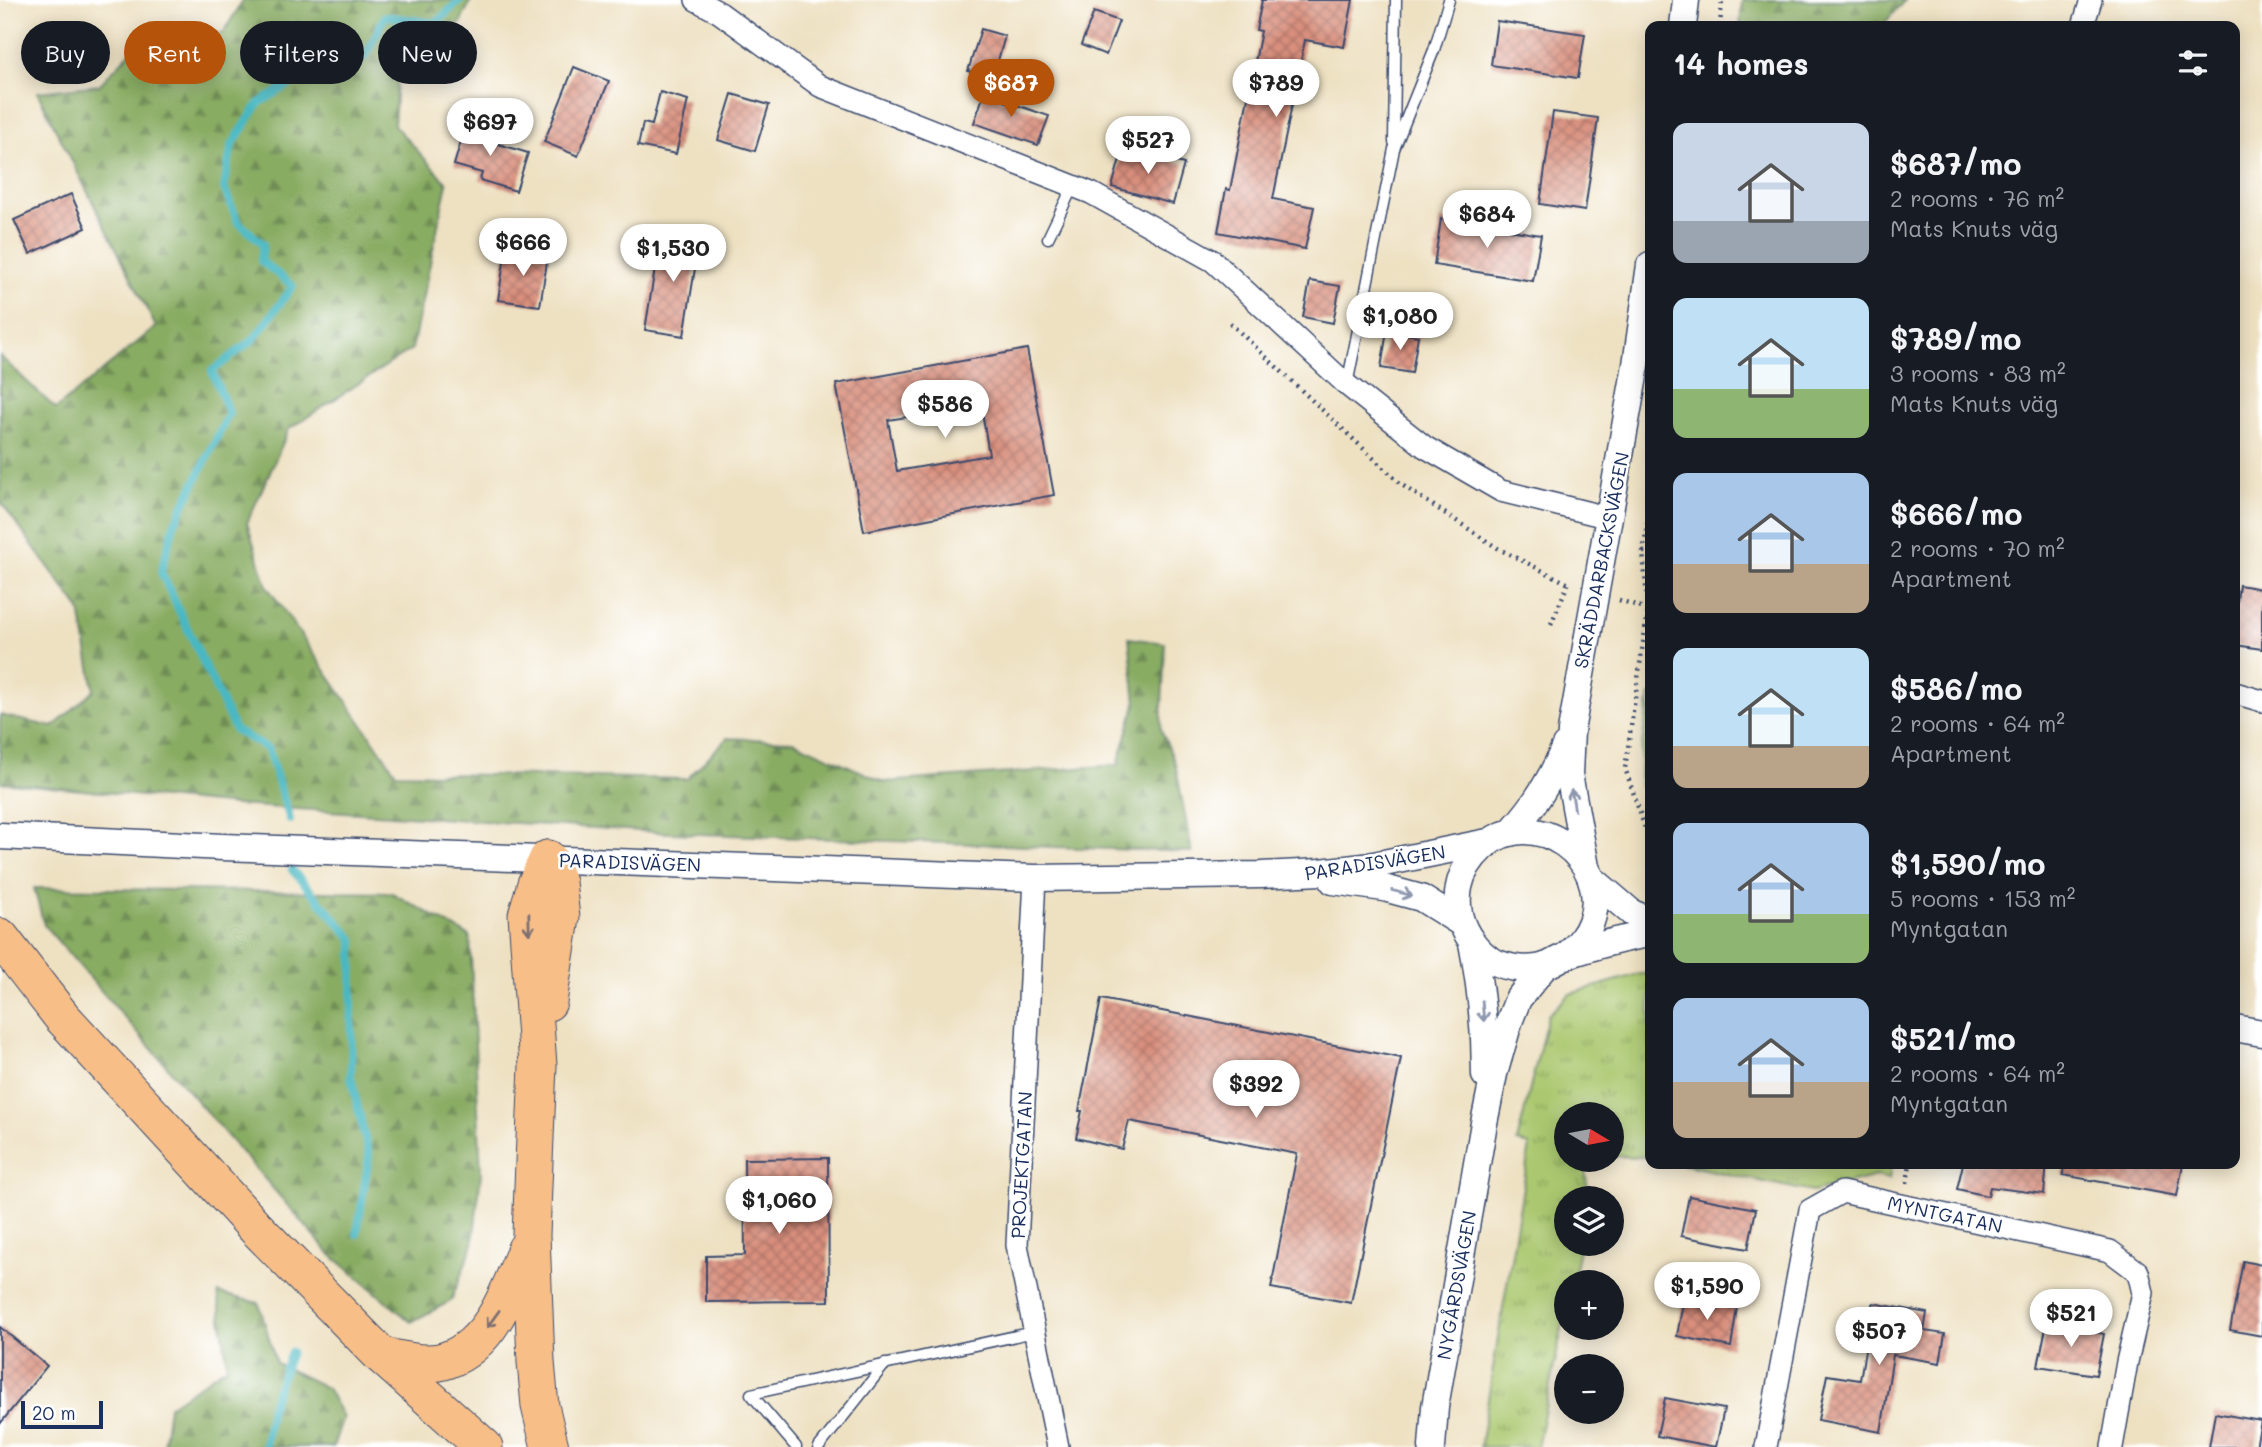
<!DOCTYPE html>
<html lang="en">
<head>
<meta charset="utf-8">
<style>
	body { margin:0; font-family:Mali,sans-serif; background:#20242c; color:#f1f3f6; height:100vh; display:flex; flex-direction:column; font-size:26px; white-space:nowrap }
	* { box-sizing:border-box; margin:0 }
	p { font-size:23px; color:#9ea1a6 }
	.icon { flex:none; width:38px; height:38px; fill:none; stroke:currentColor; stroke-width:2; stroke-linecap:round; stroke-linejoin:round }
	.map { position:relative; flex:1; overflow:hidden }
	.panel { position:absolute; left:1645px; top:21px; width:595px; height:1148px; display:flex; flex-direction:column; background:#171b24; border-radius:14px; box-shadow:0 4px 18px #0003 }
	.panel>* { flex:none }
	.banner { position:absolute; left:21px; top:21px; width:665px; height:63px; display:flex; gap:14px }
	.needle { width:46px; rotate:100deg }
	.controls { position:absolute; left:1554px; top:1102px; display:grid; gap:14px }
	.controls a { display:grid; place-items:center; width:70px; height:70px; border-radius:50%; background:#171b24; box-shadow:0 4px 18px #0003; font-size:35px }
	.scale { position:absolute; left:21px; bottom:18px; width:82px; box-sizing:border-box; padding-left:7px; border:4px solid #1b2f5e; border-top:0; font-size:19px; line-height:24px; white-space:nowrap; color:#1b2f5e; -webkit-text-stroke:5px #fff; paint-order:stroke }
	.price { position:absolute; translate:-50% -60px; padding:0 16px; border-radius:24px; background:#fff; color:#222; font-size:23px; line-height:46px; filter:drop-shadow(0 2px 4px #0008) }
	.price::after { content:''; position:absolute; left:50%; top:42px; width:21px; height:16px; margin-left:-10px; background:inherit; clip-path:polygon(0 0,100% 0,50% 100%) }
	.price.on { background:#b45309; color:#fff }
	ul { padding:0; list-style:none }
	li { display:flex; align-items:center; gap:21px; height:175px; padding:0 28px }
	li span { display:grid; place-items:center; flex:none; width:196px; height:140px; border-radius:14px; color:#555 }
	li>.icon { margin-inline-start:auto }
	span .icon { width:84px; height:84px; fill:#fffc; stroke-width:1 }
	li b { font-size:30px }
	h2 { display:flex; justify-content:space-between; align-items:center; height:84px; padding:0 28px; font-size:30px }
	.chip { padding:0 24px; border-radius:32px; background:#171b24; box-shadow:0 4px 18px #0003; font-size:24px; line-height:63px }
	.chip.on { background:#b45309; color:#fff }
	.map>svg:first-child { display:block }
	.grass { fill:url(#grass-tufts); stroke:#637c66; stroke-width:2 }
	.forest { fill:url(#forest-firs); stroke:#526e60; stroke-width:2 }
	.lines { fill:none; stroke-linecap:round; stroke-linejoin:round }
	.stream { stroke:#49b8c2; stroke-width:8 }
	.building { fill:url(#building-cross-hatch); fill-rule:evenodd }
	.service-casing { stroke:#3b4a6d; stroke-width:13 }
	.minor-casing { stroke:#3b4a6d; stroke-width:24 }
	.tertiary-casing { stroke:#3b4a6d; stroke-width:29 }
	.trunk-casing { stroke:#3b4a6d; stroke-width:39 }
	.path { stroke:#3b4a6d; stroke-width:4.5; stroke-dasharray:2 5; stroke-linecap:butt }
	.service { stroke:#fff; stroke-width:10 }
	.minor { stroke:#fff; stroke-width:21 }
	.tertiary { stroke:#fff; stroke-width:26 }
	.trunk { stroke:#f7be88; stroke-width:37 }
	.oneway { stroke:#8d97ae }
	.oneway2 { stroke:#7e6f71 }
	.labels { text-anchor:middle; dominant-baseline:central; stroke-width:5; stroke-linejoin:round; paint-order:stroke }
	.street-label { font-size:19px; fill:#1b2f5e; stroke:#fff }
</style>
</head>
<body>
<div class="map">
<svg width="2262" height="1447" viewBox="0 0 2262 1447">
	<defs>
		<pattern id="grass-tufts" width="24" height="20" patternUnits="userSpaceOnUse" patternTransform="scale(1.75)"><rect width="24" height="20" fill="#abc86f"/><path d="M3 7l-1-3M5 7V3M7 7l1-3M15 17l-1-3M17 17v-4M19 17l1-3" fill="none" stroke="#8aa35e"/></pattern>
		<pattern id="forest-firs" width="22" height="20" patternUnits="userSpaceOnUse" patternTransform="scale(1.75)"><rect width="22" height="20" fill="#88ac62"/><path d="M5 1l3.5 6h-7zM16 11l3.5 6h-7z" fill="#6e8c54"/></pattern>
		<pattern id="building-cross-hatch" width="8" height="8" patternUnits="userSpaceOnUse" patternTransform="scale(1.75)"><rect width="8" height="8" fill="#d98f7c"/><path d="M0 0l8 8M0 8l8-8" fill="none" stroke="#af7569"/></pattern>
	</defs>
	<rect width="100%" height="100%" fill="#fff"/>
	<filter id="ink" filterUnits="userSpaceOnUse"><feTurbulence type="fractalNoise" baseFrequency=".0143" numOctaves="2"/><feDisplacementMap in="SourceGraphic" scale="14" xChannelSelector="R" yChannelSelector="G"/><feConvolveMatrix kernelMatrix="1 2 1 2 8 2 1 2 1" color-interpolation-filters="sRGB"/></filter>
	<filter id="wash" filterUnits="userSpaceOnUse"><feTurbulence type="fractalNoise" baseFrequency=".00686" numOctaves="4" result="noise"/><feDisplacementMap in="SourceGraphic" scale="28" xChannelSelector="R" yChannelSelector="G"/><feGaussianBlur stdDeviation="1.57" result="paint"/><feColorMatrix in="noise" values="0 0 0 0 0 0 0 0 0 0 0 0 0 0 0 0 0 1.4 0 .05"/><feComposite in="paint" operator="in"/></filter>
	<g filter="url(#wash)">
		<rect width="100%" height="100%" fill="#eee1c2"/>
		<!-- grass -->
		<g class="grass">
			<polygon points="1650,694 1650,799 1640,786 1641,752"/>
			<polygon points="1650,973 1650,1157 1612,1156 1612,1115 1566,1115 1566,1160 1583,1160 1590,1198 1566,1199 1566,1244 1580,1244 1572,1283 1566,1283 1566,1310 1537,1447 1480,1447 1530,1145 1517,1142 1548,1015 1570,994 1635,975"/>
			<polygon points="1681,1164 1891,1164 1889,1179 1876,1176 1812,1192"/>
		</g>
		<!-- forest -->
		<g class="forest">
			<polygon points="243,0 471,0 460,24 399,51 394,125 447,183 412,349 289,429 247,523 267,586 396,773 687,779 727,738 793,741 884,782 1118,765 1136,703 1129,638 1165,643 1161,729 1175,763 1192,852 671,833 235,805 0,782 0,715 53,727 94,690 80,610 0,501 0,356 56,409 156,327 37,92 99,85 144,38 223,33"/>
			<polygon points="1742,0 1905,0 1882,26 1740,26"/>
			<polygon points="34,888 392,893 470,936 481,1173 473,1244 451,1301 411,1322 329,1253 44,925"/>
			<polygon points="218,1293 259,1303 276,1363 327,1388 343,1417 333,1447 163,1447 169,1406 227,1366"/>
		</g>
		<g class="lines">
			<!-- stream -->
			<g class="stream">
				<polyline points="290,820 268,749 235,730 161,572 174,525 229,413 212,371 254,339 293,286 261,261 263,244 238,222 224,188 232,145 259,103 330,61 365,57 385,16 436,23 460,0"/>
				<polyline points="292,870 353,939 351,1077 369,1156 357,1234"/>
				<polyline points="265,1447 271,1406 291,1352"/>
			</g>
		</g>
		<g id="blocks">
			<!-- building -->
			<g class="building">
				<polygon points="1262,0 1353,0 1344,47 1305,40 1273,199 1314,207 1305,249 1218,232 1226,189 1230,190 1261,31 1256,30"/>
				<polygon points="1094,12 1119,21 1106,55 1081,45"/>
				<polygon points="1497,21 1585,34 1578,78 1491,65"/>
				<polygon points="981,29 1005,36 993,78 968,71"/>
				<polygon points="574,67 609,81 578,156 544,142"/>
				<polygon points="660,92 688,100 676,154 638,146 643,123 652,125"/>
				<polygon points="732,94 769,105 755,151 718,140"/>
				<polygon points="984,94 1049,116 1038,145 974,123"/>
				<polygon points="1553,112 1598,118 1585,211 1540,204"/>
				<polygon points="466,124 494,132 492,142 528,153 516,191 480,180 482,173 454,165"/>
				<polygon points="1123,148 1184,164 1173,204 1112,187"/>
				<polygon points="71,194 86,228 30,254 14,220"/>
				<polygon points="1441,219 1541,235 1533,281 1434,265"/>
				<polygon points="661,232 700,238 684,336 645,330"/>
				<polygon points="506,249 548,256 540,306 498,300"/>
				<polygon points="1310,281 1340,286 1333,323 1303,317"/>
				<polygon points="1387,331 1418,336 1412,373 1381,368"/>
				<path d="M 1027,349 L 1054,495 L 864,531 L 836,384 ZM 981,405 L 989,455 L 897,471 L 888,420 Z"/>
				<polygon points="2239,585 2262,589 2262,649 2235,645 2235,601 2237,601"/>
				<polygon points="1101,999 1401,1058 1351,1303 1271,1288 1297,1154 1129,1121 1122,1149 1076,1138 1082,1111 1079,1111"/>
				<polygon points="828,1158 829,1301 706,1302 706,1256 745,1255 744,1159"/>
				<polygon points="1963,1164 2047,1164 2044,1194 1990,1187 1988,1196 1957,1189"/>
				<polygon points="2064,1164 2183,1164 2177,1196 2063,1175"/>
				<polygon points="1689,1196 1756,1209 1748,1249 1681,1236"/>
				<polygon points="2243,1261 2262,1265 2262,1336 2230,1330"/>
				<polygon points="1684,1297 1737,1307 1731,1347 1677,1336"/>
				<polygon points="1873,1303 1927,1313 1924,1331 1945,1334 1940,1363 1893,1355 1881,1432 1818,1420 1827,1375 1860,1380"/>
				<polygon points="2047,1323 2104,1334 2096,1375 2038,1366"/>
				<polygon points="0,1327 47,1366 0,1424"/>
				<polygon points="1665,1398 1724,1409 1716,1447 1657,1436"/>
				<polygon points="2215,1413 2261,1421 2256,1447 2209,1447"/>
			</g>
		</g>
	</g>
	<g filter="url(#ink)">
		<use href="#blocks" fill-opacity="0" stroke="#3b4a6d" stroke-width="2"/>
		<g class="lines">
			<defs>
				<g id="service">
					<polyline points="1394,142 1396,0"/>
					<polyline points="1048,238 1073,186"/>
					<polyline points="1347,385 1394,149 1434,50 1449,0"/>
					<polyline points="796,1447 751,1394 1034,1332"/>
					<polyline points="819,1447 885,1364"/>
				</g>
				<g id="minor">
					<polyline points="696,0 720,13 820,86 1091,193 1213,261 1347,385 1425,447 1501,491 1610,518"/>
					<polyline points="2083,26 2091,0"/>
					<polyline points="2235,693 2262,701"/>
					<polyline points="1035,878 1017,1245 1058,1447"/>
					<polyline points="1766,1447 1810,1210 1842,1192 2110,1251 2138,1272 2143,1293 2127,1362 2112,1447"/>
				</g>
				<g id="tertiary">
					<polyline points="1683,26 1686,0"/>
					<path d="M 1510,833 C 1534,807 1552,779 1565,746"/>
					<polyline points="0,836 223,847 1035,878 1261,875 1320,872 1364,867 1488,842"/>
					<polyline points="1586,867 1569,774 1571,731 1636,365 1650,265"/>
					<polyline points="1591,878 1632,913 1650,920"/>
					<polyline points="1333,881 1384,888 1421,898 1461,923"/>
					<path d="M 1472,943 C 1481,988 1485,1030 1485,1075"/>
					<path d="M 1566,956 C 1577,945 1586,936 1591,922 C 1613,859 1533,802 1483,847 C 1471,858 1462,871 1459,887 C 1454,913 1464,936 1483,954 C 1498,968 1524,971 1543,967 C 1552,964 1559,958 1568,955 C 1592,947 1624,938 1650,934"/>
					<polyline points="2235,1028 2262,1033"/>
					<polyline points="1432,1447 1435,1407 1484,1123 1494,1074 1509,1022 1518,999 1545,966"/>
				</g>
				<g id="trunk">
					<polyline points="548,859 536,884 527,915 538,1065 531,1235 536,1362 540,1406 550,1447"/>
					<polyline points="548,859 557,882 561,918 548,1002"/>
					<polyline points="0,937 62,1017 257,1229 382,1356 484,1447"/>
					<path d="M 382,1356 C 402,1360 427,1367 447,1360 C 492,1344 510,1289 526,1249"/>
				</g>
			</defs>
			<!-- service casing -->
			<use href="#service" class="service-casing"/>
			<!-- minor casing -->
			<use href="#minor" class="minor-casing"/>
			<!-- tertiary casing -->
			<use href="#tertiary" class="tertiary-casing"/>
			<!-- trunk casing -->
			<use href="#trunk" class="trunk-casing"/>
			<!-- path -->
			<g class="path">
				<polyline points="1720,26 1722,0"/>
				<polyline points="1230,323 1402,485 1499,549 1571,585"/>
				<polyline points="1650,509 1643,552 1648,609 1625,768 1647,834 1650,837"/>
				<polyline points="1643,552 1650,551"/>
				<polyline points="1619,600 1648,609"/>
				<polyline points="1551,624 1568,584"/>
				<polyline points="1907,1183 1910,1164"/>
			</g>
			<!-- service -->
			<use href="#service" class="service"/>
			<!-- minor -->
			<use href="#minor" class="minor"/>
			<!-- tertiary -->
			<use href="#tertiary" class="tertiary"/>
			<!-- trunk -->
			<use href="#trunk" class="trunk"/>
		</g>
		<!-- one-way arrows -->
		<defs><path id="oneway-shaft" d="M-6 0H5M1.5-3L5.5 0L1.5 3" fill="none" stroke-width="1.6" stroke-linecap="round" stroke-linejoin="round" transform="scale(1.75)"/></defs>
		<g class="oneway">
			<use href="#oneway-shaft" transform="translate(1573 800) rotate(-99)"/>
			<use href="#oneway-shaft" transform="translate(1402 893) rotate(15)"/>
			<use href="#oneway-shaft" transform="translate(1483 1011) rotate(85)"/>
		</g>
		<g class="oneway2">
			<use href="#oneway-shaft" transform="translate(529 924) rotate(89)"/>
			<use href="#oneway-shaft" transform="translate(493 1319) rotate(126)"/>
		</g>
	</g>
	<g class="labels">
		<!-- street labels -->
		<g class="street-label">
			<text transform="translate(1601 560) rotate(-79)">SKRÄDDARBACKSVÄGEN</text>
			<text transform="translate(630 862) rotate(2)">PARADISVÄGEN</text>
			<text transform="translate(1375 862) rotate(-9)">PARADISVÄGEN</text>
			<text transform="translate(1021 1165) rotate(-87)">PROJEKTGATAN</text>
			<text transform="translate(1945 1214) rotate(12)">MYNTGATAN</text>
			<text transform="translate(1456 1285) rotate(-80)">NYGÅRDSVÄGEN</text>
		</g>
	</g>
</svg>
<div class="controls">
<a><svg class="needle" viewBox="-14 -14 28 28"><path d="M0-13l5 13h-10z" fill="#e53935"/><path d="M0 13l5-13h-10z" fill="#9ea1a6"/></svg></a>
<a><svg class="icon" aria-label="layers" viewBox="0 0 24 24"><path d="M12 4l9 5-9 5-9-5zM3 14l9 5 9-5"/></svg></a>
<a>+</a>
<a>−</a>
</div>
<div class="scale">20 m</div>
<b class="price on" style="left:1011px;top:119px">$687</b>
<b class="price" style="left:1276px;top:119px">$789</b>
<b class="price" style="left:490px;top:158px">$697</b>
<b class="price" style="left:1148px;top:176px">$527</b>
<b class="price" style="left:1487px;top:250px">$684</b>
<b class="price" style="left:523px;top:278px">$666</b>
<b class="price" style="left:673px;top:284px">$1,530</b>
<b class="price" style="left:1400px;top:352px">$1,080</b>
<b class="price" style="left:945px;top:440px">$586</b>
<b class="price" style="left:1256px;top:1120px">$392</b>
<b class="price" style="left:779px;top:1236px">$1,060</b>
<b class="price" style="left:1707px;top:1322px">$1,590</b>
<b class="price" style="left:2071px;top:1349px">$521</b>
<b class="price" style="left:1879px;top:1367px">$507</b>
<div class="banner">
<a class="chip">Buy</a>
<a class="chip on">Rent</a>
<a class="chip">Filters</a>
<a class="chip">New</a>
</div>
<section class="panel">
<h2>14 homes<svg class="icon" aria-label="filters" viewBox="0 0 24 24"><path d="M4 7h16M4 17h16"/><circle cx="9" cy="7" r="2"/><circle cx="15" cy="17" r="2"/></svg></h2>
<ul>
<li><span style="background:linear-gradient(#c9d6e8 70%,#9aa5b1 0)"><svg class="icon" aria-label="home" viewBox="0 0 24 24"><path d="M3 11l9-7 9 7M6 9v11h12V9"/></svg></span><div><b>$687/mo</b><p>2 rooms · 76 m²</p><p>Mats Knuts väg</p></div></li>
<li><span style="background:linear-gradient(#bfe0f5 65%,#8fb573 0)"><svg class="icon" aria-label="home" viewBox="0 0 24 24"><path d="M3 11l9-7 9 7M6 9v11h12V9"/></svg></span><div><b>$789/mo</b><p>3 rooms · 83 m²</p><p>Mats Knuts väg</p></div></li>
<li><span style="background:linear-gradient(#a9c7e8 65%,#b9a48a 0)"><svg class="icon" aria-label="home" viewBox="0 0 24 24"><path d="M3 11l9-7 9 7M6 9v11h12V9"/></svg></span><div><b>$666/mo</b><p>2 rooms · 70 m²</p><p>Apartment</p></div></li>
<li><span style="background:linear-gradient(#bfe0f5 70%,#b9a48a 0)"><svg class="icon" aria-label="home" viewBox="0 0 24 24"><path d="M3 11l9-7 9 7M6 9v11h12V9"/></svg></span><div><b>$586/mo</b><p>2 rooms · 64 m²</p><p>Apartment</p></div></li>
<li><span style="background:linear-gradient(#a9c7e8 65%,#8fb573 0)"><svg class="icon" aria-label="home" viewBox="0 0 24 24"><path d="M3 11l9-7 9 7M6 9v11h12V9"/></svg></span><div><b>$1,590/mo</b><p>5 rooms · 153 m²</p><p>Myntgatan</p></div></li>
<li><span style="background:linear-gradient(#a9c7e8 60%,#b9a48a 0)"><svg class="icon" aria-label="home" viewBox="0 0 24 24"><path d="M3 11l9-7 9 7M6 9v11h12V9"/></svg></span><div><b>$521/mo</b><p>2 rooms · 64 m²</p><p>Myntgatan</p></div></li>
</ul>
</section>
</div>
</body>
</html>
